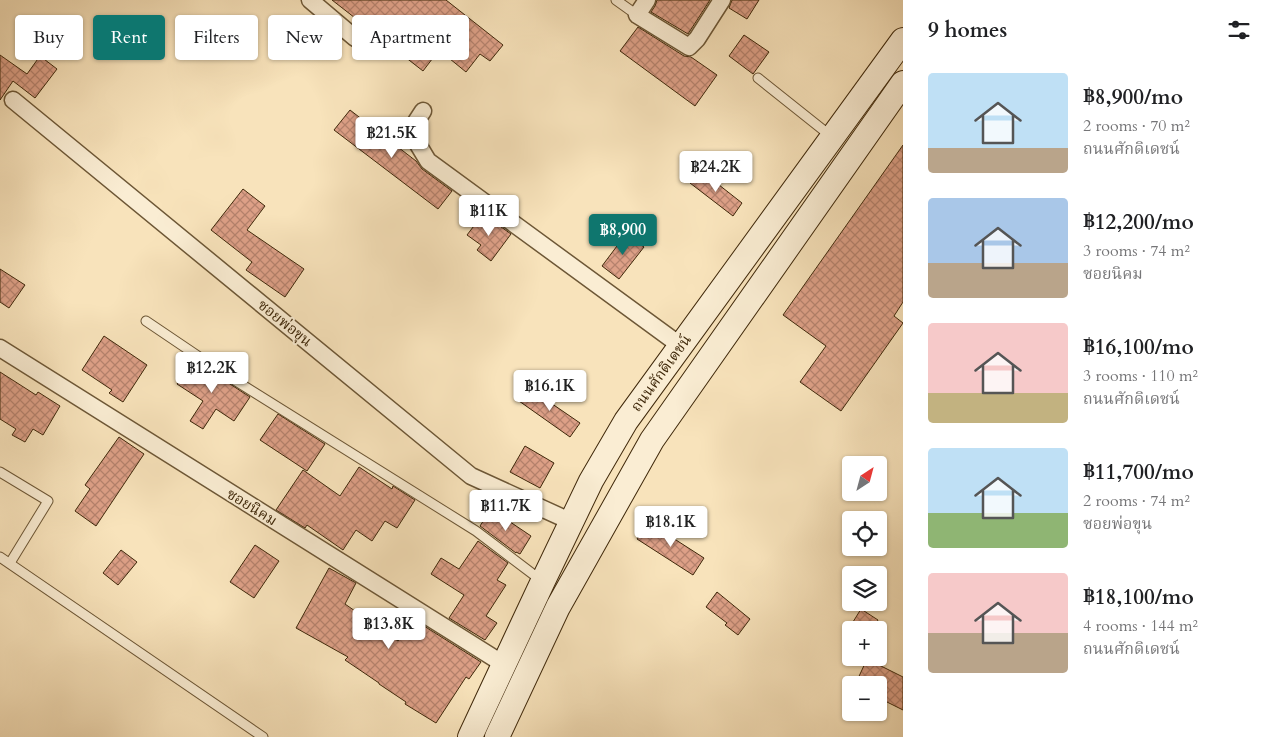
<!DOCTYPE html>
<html lang="en">
<head>
<meta charset="utf-8">
<style>
	body { margin:0; font-family:Cardo,"Noto Serif Thai",serif; background:#f6f6f6; color:#202124; height:100vh; display:flex; flex-direction:column; font-size:19px; white-space:nowrap }
	* { box-sizing:border-box; margin:0 }
	p { font-size:16px; color:#757577 }
	.icon { flex:none; width:28px; height:28px; fill:none; stroke:currentColor; stroke-width:2; stroke-linecap:round; stroke-linejoin:round }
	.map { position:relative; flex:1; overflow:hidden }
	.drawer { display:flex; flex-direction:column; background:#fff; width:375px }
	.drawer>* { flex:none }
	.guide { position:absolute; left:15px; top:15px; width:475px; height:45px; display:flex; gap:10px }
	.needle { width:32px; rotate:36deg }
	.controls { position:absolute; left:842px; top:456px; display:grid; gap:10px }
	.controls a { display:grid; place-items:center; width:45px; height:45px; border-radius:5px; background:#fff; box-shadow:0 1px 4px #0004; font-size:25px }
	.price { position:absolute; translate:-50% -42px; padding:0 11px; border-radius:5px; background:#fff; color:#222; font-size:16px; line-height:32px; filter:drop-shadow(0 1px 2px #0008) }
	.price::after { content:''; position:absolute; left:50%; top:30px; width:15px; height:11px; margin-left:-8px; background:inherit; clip-path:polygon(0 0,100% 0,50% 100%) }
	.price.active { background:#0f766e; color:#fff }
	ul { padding:0; list-style:none }
	li { display:flex; align-items:center; gap:15px; height:125px; padding:0 25px }
	li span { display:grid; place-items:center; flex:none; width:140px; height:100px; border-radius:5px; color:#555 }
	li>.icon { margin-inline-start:auto }
	span .icon { width:60px; height:60px; fill:#fffc; stroke-width:1 }
	li b { font-size:21px }
	h2 { display:flex; justify-content:space-between; align-items:center; height:60px; padding:0 25px; font-size:21px }
	.pill { padding:0 18px; border-radius:5px; background:#fff; box-shadow:0 1px 4px #0004; font-size:18px; line-height:45px }
	.pill.active { background:#0f766e; color:#fff }
	main { display:flex; flex:1; min-height:0 }
	.map>svg:first-child { display:block }
	.building { fill:url(#building-cross-hatch); stroke:#3f280a }
	.lines { fill:none; stroke-linecap:round; stroke-linejoin:round }
	.lane-casing { stroke:#6d5736; stroke-width:11 }
	.street-casing { stroke:#6d5736; stroke-width:19 }
	.secondary-casing { stroke:#3f280a; stroke-width:26 }
	.lane { stroke:#faedd3; stroke-width:9 }
	.street { stroke:#faedd3; stroke-width:16 }
	.secondary { stroke:#faedd3; stroke-width:24 }
	.labels { text-anchor:middle; dominant-baseline:central; stroke-width:4; stroke-linejoin:round; paint-order:stroke }
	.street-label { font-size:15px; fill:#3f280a; stroke:#faedd3 }
</style>
</head>
<body>
<main>
<div class="map">
<svg width="903" height="737" viewBox="0 0 903 737">
	<defs>
		<pattern id="building-cross-hatch" width="8" height="8" patternUnits="userSpaceOnUse" patternTransform="scale(1.25)"><rect width="8" height="8" fill="#dda087"/><path d="M0 0l8 8M0 8l8-8" fill="none" stroke="#b5826d"/></pattern>
	</defs>
	<rect width="100%" height="100%" fill="#f8e3bb"/>
	<filter id="stains"><feTurbulence type="fractalNoise" baseFrequency=".004" numOctaves="4"/><feColorMatrix values="0 0 0 0 .2 0 0 0 0 .09 0 0 0 0 .02 0 0 0 .5 -.17"/></filter>
	<radialGradient id="worn" r=".72"><stop offset=".6" stop-color="#630" stop-opacity="0"/><stop offset="1" stop-color="#630" stop-opacity=".3"/></radialGradient>
	<!-- building -->
	<g class="building">
		<polygon points="332,0 446,0 503,45 490,61 480,54 466,72 439,50 423,71"/>
		<polygon points="657,0 710,0 688,34 651,12 655,6"/>
		<polygon points="732,0 759,0 747,19 729,8"/>
		<polygon points="638,27 684,56 691,57 717,75 695,106 620,51"/>
		<polygon points="744,35 769,52 753,74 729,56"/>
		<polygon points="0,55 27,74 40,56 57,69 35,98 13,81 0,100"/>
		<polygon points="350,110 416,161 422,169 452,191 438,209 334,130"/>
		<polygon points="903,145 903,302 894,316 903,323 841,411 800,382 826,346 783,315"/>
		<polygon points="700,170 742,203 733,216 690,183"/>
		<polygon points="243,189 265,206 247,230 304,269 285,297 246,270 252,262 211,230"/>
		<polygon points="483,214 511,234 491,261 477,250 481,245 467,235"/>
		<polygon points="626,234 644,247 619,279 602,266"/>
		<polygon points="0,269 25,285 9,308 0,302"/>
		<polygon points="104,336 147,365 123,402 109,393 112,390 82,370"/>
		<polygon points="193,360 250,397 234,421 216,409 203,429 190,421 203,401 177,384"/>
		<polygon points="0,372 36,395 38,392 60,406 43,435 33,429 25,442 12,435 16,429 0,419"/>
		<polygon points="529,388 580,423 570,437 519,401"/>
		<polygon points="278,414 325,444 307,471 260,440"/>
		<polygon points="119,437 144,454 96,526 75,511 90,489 85,485"/>
		<polygon points="525,446 554,463 540,488 510,472"/>
		<polygon points="359,467 392,489 393,486 415,500 397,528 385,521 372,541 356,530 343,550 307,525 305,528 276,510 303,470 340,496"/>
		<polygon points="491,509 531,536 520,554 516,552 516,553 480,526"/>
		<polygon points="648,522 704,558 693,575 637,539"/>
		<polygon points="478,541 508,563 497,580 506,585 486,616 497,623 485,640 449,618 464,595 431,574 441,558 459,569"/>
		<polygon points="255,545 279,561 254,598 230,582"/>
		<polygon points="121,550 137,562 118,585 103,573"/>
		<polygon points="329,568 356,583 345,604 398,641 413,619 481,662 469,679 466,677 436,723 405,704 406,702 379,684 379,683 345,660 348,657 296,628"/>
		<polygon points="717,592 750,619 738,635 725,625 727,623 706,607"/>
		<polygon points="861,609 878,620 872,630 848,630"/>
		<polygon points="867,659 903,677 903,710 879,698 879,685 855,685"/>
	</g>
	<g class="lines">
		<defs>
			<g id="lane">
				<polyline points="616,0 637,15"/>
				<polyline points="758,78 832,137"/>
				<polyline points="146,321 220,371 476,531 542,581"/>
				<polyline points="0,472 48,501 10,563"/>
				<polyline points="0,557 263,737"/>
			</g>
			<g id="street">
				<polyline points="310,0 355,38"/>
				<polyline points="647,0 637,15 689,47 697,39 722,0"/>
				<polyline points="13,100 471,476 572,522"/>
				<polyline points="423,111 410,131 428,161 681,346"/>
				<polyline points="0,348 505,665"/>
			</g>
			<g id="secondary">
				<polyline points="470,737 543,581 591,481 626,421 903,40"/>
				<polyline points="497,737 558,607 652,440 903,83"/>
			</g>
		</defs>
		<!-- lane casing -->
		<use href="#lane" class="lane-casing"/>
		<!-- street casing -->
		<use href="#street" class="street-casing"/>
		<!-- secondary casing -->
		<use href="#secondary" class="secondary-casing"/>
		<!-- lane -->
		<use href="#lane" class="lane"/>
		<!-- street -->
		<use href="#street" class="street"/>
		<!-- secondary -->
		<use href="#secondary" class="secondary"/>
	</g>
	<g class="labels">
		<!-- street labels -->
		<g class="street-label">
			<text transform="translate(285 323) rotate(39)">ซอยพ่อขุน</text>
			<text transform="translate(661 373) rotate(-54)">ถนนศักดิเดชน์</text>
			<text transform="translate(252 507) rotate(32)">ซอยนิคม</text>
		</g>
	</g>
	<rect width="100%" height="100%" filter="url(#stains)"/>
	<rect width="100%" height="100%" fill="url(#worn)"/>
</svg>
<div class="controls">
<a><svg class="needle" viewBox="-14 -14 28 28"><path d="M0-13l5 13h-10z" fill="#e53935"/><path d="M0 13l5-13h-10z" fill="#757577"/></svg></a>
<a><svg class="icon" aria-label="locate" viewBox="0 0 24 24"><circle cx="12" cy="12" r="6"/><path d="M12 2v4M12 18v4M2 12h4M18 12h4"/></svg></a>
<a><svg class="icon" aria-label="layers" viewBox="0 0 24 24"><path d="M12 4l9 5-9 5-9-5zM3 14l9 5 9-5"/></svg></a>
<a>+</a>
<a>−</a>
</div>
<b class="price" style="left:392px;top:159px">฿21.5K</b>
<b class="price" style="left:716px;top:193px">฿24.2K</b>
<b class="price" style="left:489px;top:237px">฿11K</b>
<b class="price active" style="left:623px;top:256px">฿8,900</b>
<b class="price" style="left:212px;top:394px">฿12.2K</b>
<b class="price" style="left:550px;top:412px">฿16.1K</b>
<b class="price" style="left:506px;top:532px">฿11.7K</b>
<b class="price" style="left:671px;top:548px">฿18.1K</b>
<b class="price" style="left:389px;top:650px">฿13.8K</b>
<div class="guide">
<a class="pill">Buy</a>
<a class="pill active">Rent</a>
<a class="pill">Filters</a>
<a class="pill">New</a>
<a class="pill">Apartment</a>
</div>
</div>
<section class="drawer">
<h2>9 homes<svg class="icon" aria-label="filters" viewBox="0 0 24 24"><path d="M4 7h16M4 17h16"/><circle cx="9" cy="7" r="2"/><circle cx="15" cy="17" r="2"/></svg></h2>
<ul>
<li><span style="background:linear-gradient(#bfe0f5 75%,#b9a48a 0)"><svg class="icon" aria-label="home" viewBox="0 0 24 24"><path d="M3 11l9-7 9 7M6 9v11h12V9"/></svg></span><div><b>฿8,900/mo</b><p>2 rooms · 70 m²</p><p>ถนนศักดิเดชน์</p></div></li>
<li><span style="background:linear-gradient(#a9c7e8 65%,#b9a48a 0)"><svg class="icon" aria-label="home" viewBox="0 0 24 24"><path d="M3 11l9-7 9 7M6 9v11h12V9"/></svg></span><div><b>฿12,200/mo</b><p>3 rooms · 74 m²</p><p>ซอยนิคม</p></div></li>
<li><span style="background:linear-gradient(#f6c9c9 70%,#c2b280 0)"><svg class="icon" aria-label="home" viewBox="0 0 24 24"><path d="M3 11l9-7 9 7M6 9v11h12V9"/></svg></span><div><b>฿16,100/mo</b><p>3 rooms · 110 m²</p><p>ถนนศักดิเดชน์</p></div></li>
<li><span style="background:linear-gradient(#bfe0f5 65%,#8fb573 0)"><svg class="icon" aria-label="home" viewBox="0 0 24 24"><path d="M3 11l9-7 9 7M6 9v11h12V9"/></svg></span><div><b>฿11,700/mo</b><p>2 rooms · 74 m²</p><p>ซอยพ่อขุน</p></div></li>
<li><span style="background:linear-gradient(#f6c9c9 60%,#b9a48a 0)"><svg class="icon" aria-label="home" viewBox="0 0 24 24"><path d="M3 11l9-7 9 7M6 9v11h12V9"/></svg></span><div><b>฿18,100/mo</b><p>4 rooms · 144 m²</p><p>ถนนศักดิเดชน์</p></div></li>
</ul>
</section>
</main>
</body>
</html>
